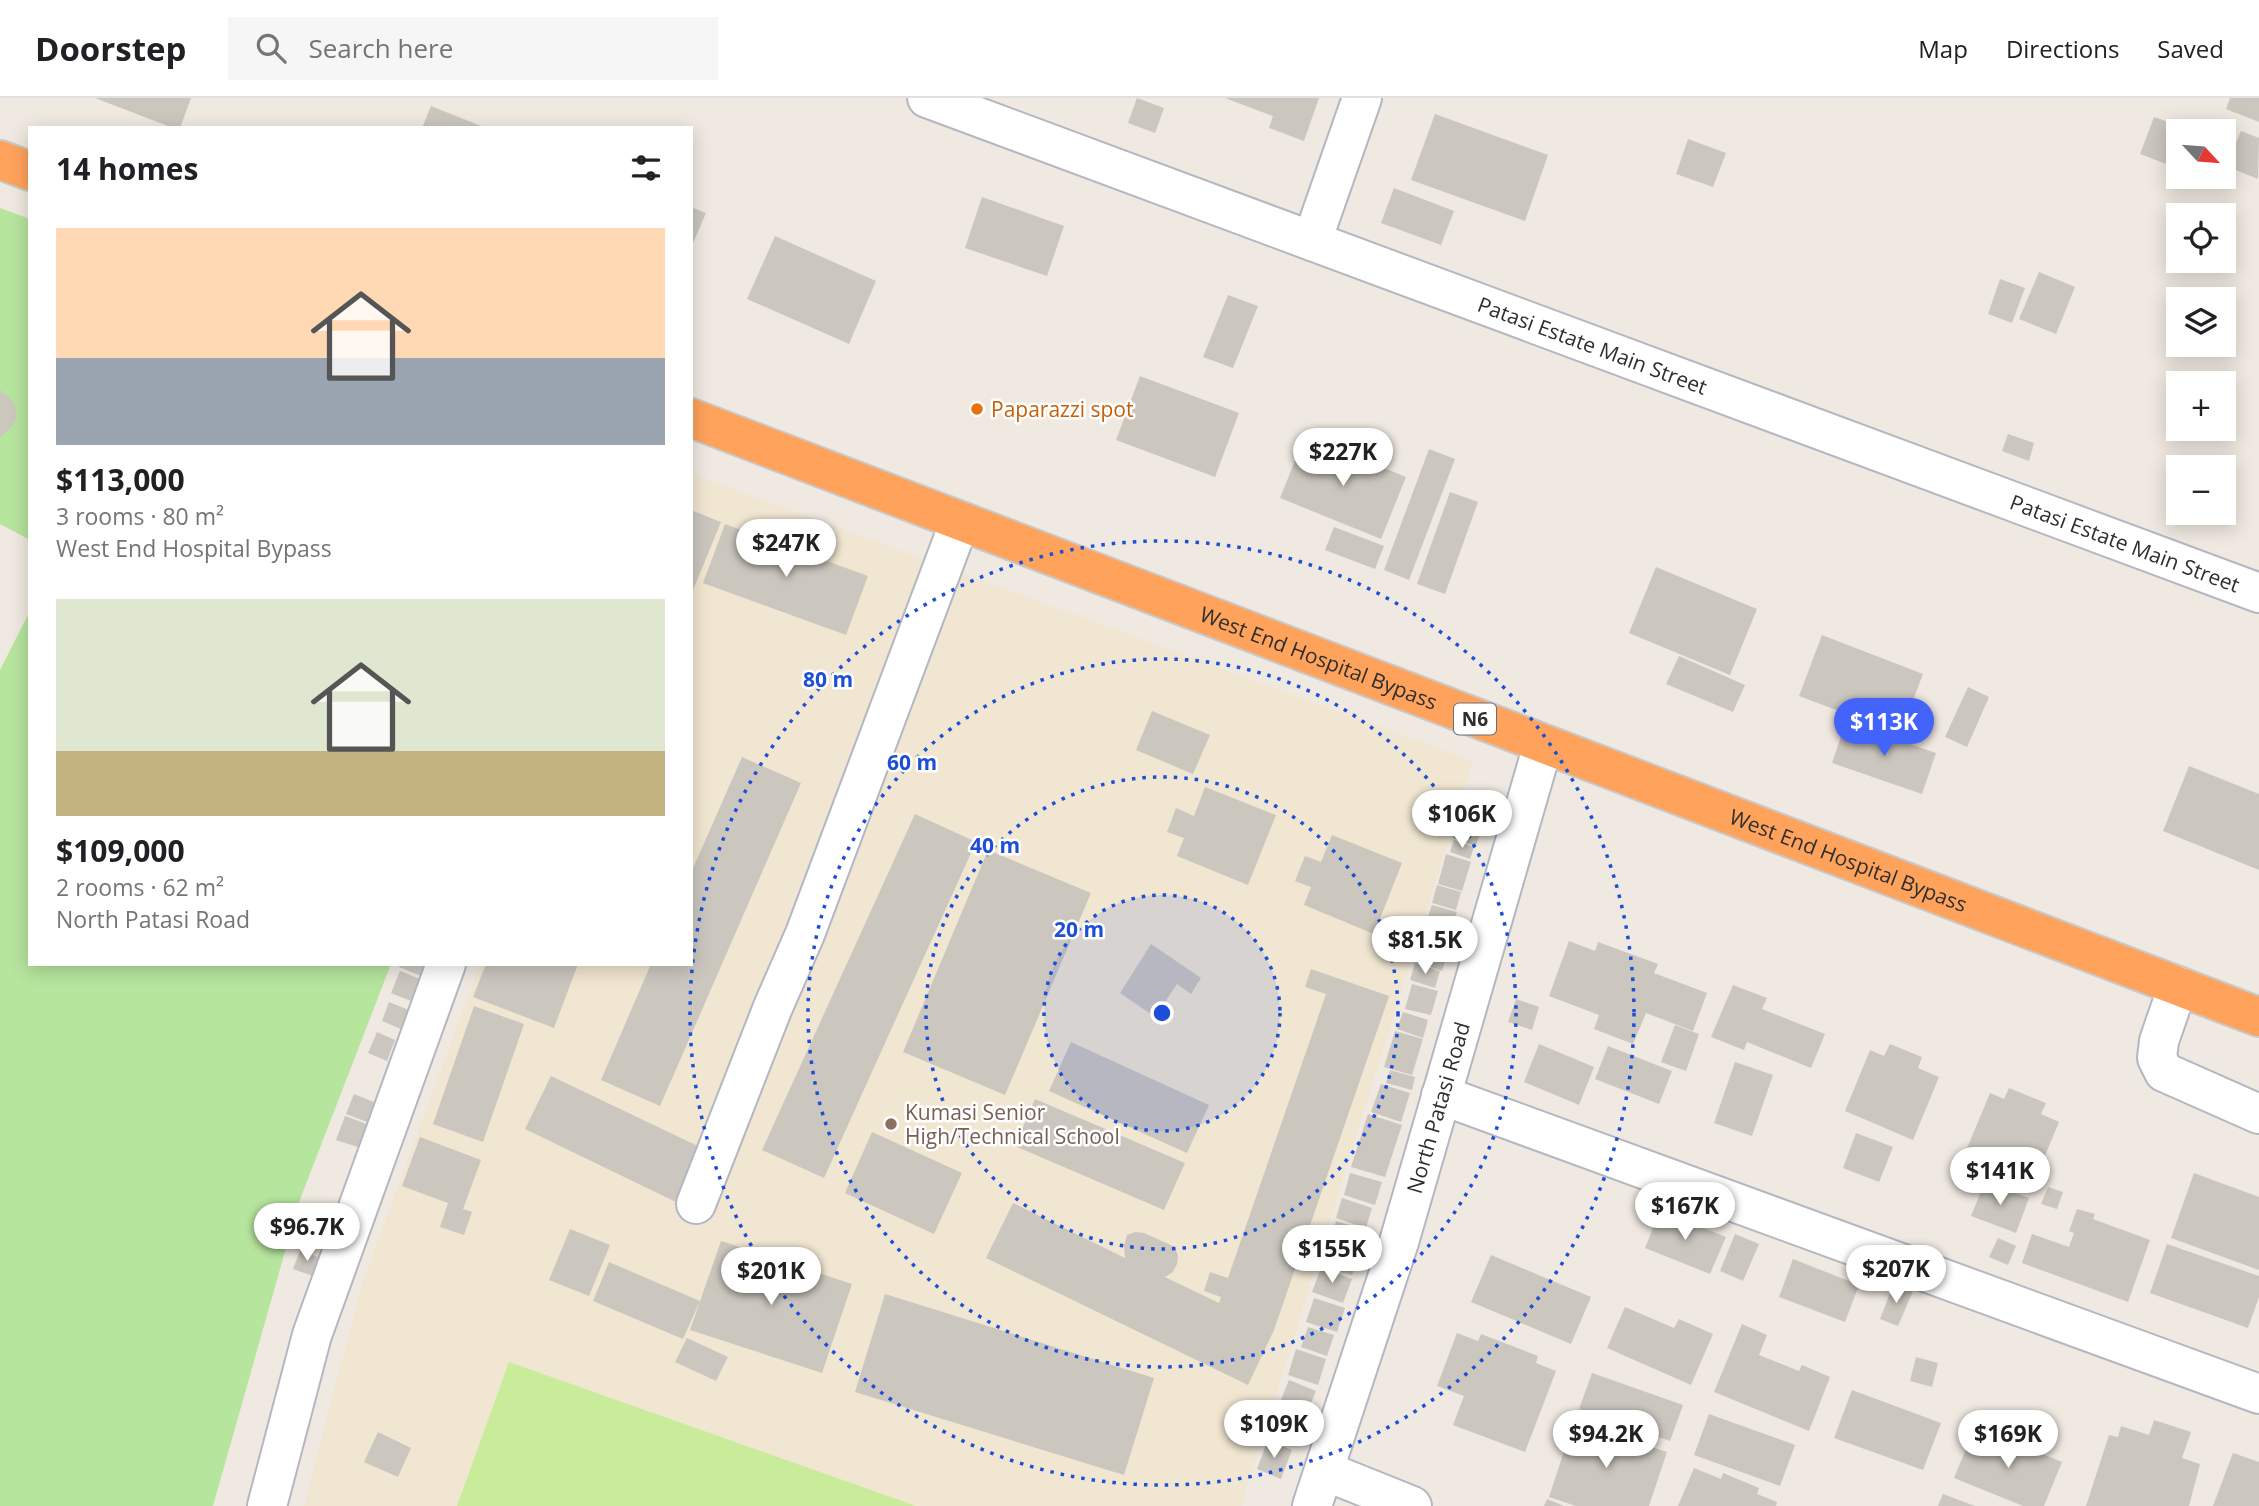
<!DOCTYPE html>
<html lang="en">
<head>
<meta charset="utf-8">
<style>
	body { margin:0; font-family:"Open Sans",sans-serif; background:#f6f6f6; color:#202124; height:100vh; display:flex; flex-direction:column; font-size:26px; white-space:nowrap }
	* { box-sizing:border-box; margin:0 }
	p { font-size:23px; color:#757577 }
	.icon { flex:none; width:38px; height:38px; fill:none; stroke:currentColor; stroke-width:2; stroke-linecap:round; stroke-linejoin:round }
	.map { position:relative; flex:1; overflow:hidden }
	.sheet { position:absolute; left:28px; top:28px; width:665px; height:840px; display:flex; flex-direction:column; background:#fff; border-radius:0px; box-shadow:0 4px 18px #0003 }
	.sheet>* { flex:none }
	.needle { width:46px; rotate:116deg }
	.buttons { position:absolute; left:2166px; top:21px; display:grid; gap:14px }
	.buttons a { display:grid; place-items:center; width:70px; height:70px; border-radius:0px; background:#fff; box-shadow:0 4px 18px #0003; font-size:35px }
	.price { position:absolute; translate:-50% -60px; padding:0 16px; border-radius:24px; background:#fff; color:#222; font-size:23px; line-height:46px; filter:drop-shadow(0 2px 4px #0008) }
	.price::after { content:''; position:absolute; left:50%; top:42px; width:21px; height:16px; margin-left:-10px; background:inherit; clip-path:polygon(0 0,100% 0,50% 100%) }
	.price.active { background:#4264fb; color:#fff }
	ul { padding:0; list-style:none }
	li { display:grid; align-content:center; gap:14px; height:371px; padding:0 28px }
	li span { display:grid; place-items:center; height:217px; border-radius:0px; color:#555 }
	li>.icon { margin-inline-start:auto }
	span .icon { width:126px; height:126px; fill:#fffc; stroke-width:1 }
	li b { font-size:30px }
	h2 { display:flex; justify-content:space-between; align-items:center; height:84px; padding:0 28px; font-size:30px }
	header { display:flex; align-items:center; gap:42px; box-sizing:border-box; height:98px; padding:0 35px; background:#fff; border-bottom:2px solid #e0e0e0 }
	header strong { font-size:33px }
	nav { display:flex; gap:38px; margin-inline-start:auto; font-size:24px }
	.search { width:490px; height:63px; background:#f6f6f6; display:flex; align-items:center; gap:18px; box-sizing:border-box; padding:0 24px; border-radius:0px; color:#757577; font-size:26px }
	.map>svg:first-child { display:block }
	.education { fill:#f0e6d1 }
	.green { fill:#b6e59e }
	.pitch { fill:#c9ec9a }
	.building { fill:#cbc7bf }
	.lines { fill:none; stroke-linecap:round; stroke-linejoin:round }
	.minor-casing { stroke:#b4b7c1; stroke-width:42 }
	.highway-casing { stroke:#c9c9c9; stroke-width:42 }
	.minor { stroke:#fff; stroke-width:38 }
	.highway { stroke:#ffa35c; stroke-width:38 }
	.ring { fill:none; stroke:#1d4ed8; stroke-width:3.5; stroke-dasharray:3.5 7 }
	.food-dot { fill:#e8710a; stroke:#fff; stroke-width:2.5 }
	.education-dot { fill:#8d6e63; stroke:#fff; stroke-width:2.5 }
	.labels { text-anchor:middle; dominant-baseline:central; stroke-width:5; stroke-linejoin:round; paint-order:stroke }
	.shield { fill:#fff; stroke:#6d6d6d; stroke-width:2 }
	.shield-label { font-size:19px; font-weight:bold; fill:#2e2e2e }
	.street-label { font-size:21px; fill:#2e2e2e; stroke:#fff }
	.food-label { font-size:21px; fill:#c56008; stroke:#fff; text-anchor:start }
	.education-label { font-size:21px; fill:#785e54; stroke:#fff; text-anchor:start }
	.centre { fill:#1d4ed8; stroke:#fff; stroke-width:3.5 }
	.ring-label { font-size:21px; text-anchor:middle; font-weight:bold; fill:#1d4ed8; stroke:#fff; stroke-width:5; stroke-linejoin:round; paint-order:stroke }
</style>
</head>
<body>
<header>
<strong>Doorstep</strong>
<div class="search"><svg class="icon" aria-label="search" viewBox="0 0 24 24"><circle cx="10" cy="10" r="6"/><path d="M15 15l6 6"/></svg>Search here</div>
<nav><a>Map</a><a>Directions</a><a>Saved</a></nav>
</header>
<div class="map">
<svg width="2259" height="1408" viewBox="0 0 2259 1408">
	<rect width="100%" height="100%" fill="#efe9e1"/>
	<!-- education -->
	<polygon class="education" points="698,378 1473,663 1241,1408 304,1408 362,1186 480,866 691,866 691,383"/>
	<!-- green -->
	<g class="green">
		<polygon points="0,110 30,121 30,442 0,426"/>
		<polygon points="30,513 30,866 391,866 299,1104 213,1408 0,1408 0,572"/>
	</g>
	<!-- pitch -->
	<polygon class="pitch" points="509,1264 916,1408 457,1408"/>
	<!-- building -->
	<g class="building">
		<polygon points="95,0 191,0 180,30 173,30"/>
		<polygon points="1137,0 1164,10 1155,35 1128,25"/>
		<polygon points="1225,0 1319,0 1304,43 1269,30 1273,18"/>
		<polygon points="2230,0 2259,0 2259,24 2226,11"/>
		<polygon points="431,8 486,30 422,30"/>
		<polygon points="1435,16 1548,57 1525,123 1411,82"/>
		<polygon points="2154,19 2183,29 2182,33 2179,33 2179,42 2169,67 2140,56"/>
		<polygon points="2241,33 2259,40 2258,81 2226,68"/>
		<polygon points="1688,41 1726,55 1713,89 1676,76"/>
		<polygon points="1394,90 1454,113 1441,147 1381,125"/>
		<polygon points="982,99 1064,128 1047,178 965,150"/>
		<polygon points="691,109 706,115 691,150"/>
		<polygon points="775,138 876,183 849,246 747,201"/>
		<polygon points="2039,174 2075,189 2056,236 2019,221"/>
		<polygon points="2000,181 2025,190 2012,225 1988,216"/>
		<polygon points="1228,197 1258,208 1233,270 1203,259"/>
		<polygon points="1140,278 1239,315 1215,379 1116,342"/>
		<polygon points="0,292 8,298 15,307 16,319 12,329 0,339"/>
		<polygon points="2008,336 2034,345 2029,363 2002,353"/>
		<polygon points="1305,338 1406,379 1381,441 1280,400"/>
		<polygon points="1429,351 1455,361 1409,482 1384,472"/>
		<polygon points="1450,394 1478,404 1445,496 1417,486"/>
		<polygon points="691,412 721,424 691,497"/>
		<polygon points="725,426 868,478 846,537 703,485"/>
		<polygon points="1334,429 1384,448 1375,471 1325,452"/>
		<polygon points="1656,469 1757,511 1730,577 1629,535"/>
		<polygon points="1822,537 1923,576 1900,636 1799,598"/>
		<polygon points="1679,558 1745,587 1733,614 1666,586"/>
		<polygon points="1968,589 1989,599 1967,649 1945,639"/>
		<polygon points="1152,613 1210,637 1193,676 1136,652"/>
		<polygon points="1846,624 1936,655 1922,696 1832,665"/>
		<polygon points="742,659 801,685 660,1008 601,982 651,866 691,866 691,775"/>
		<polygon points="2189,668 2259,696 2259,772 2163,733"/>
		<polygon points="1205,689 1276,717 1248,787 1177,758 1184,740 1167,734 1176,710 1194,718"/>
		<polygon points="1467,702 1481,706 1477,720 1462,716"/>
		<polygon points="915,716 976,744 824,1080 762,1052"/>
		<polygon points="1461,716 1484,724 1476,748 1453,740"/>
		<polygon points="1332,737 1402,765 1374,836 1304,807 1311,789 1295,783 1305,758 1321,764"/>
		<polygon points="1454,742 1474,749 1470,761 1450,754"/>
		<polygon points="988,752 1091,795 1005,997 903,954"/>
		<polygon points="1446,756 1471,764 1462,793 1438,786"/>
		<polygon points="1437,787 1461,794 1456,812 1432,805"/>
		<polygon points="1432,807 1457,814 1449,836 1425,828"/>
		<polygon points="1426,831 1452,839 1442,873 1416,864 1420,850 1440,855 1420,848"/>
		<polygon points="1569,843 1595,853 1598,844 1658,866 1654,875 1707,895 1693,933 1646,915 1633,946 1594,931 1599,917 1549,898"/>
		<polygon points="1151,846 1201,880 1191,896 1177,886 1155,919 1120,895"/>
		<polygon points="1415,865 1440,873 1435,890 1410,882"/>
		<polygon points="400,866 431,866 426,880 399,869"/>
		<polygon points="486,866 578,866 554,930 473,899"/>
		<polygon points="1311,871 1389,898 1274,1232 1248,1287 986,1160 1013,1105 1125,1160 1124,1148 1127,1137 1135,1134 1144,1135 1175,1149 1178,1158 1177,1166 1173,1174 1165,1179 1219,1205 1221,1199 1204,1193 1210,1174 1228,1180 1326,896 1305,889"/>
		<polygon points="400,873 425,883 416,905 391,895"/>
		<polygon points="1412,886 1438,893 1431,917 1405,911"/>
		<polygon points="1733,887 1767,900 1762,911 1825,936 1811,970 1747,944 1744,952 1711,939"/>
		<polygon points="1516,901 1539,909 1532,932 1508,924"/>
		<polygon points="389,904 409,912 401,931 382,923"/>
		<polygon points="474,908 524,926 483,1044 433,1026"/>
		<polygon points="1403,914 1428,922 1423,940 1397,931"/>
		<polygon points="1675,927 1699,936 1686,973 1661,964"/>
		<polygon points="1395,933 1423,941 1412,977 1384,969"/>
		<polygon points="377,934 395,942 387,963 368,955"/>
		<polygon points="1071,944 1209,1007 1187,1055 1049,993"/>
		<polygon points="1539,946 1594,969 1579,1007 1524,984"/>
		<polygon points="1890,946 1922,959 1918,970 1939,979 1913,1042 1845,1013 1870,952 1884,958"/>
		<polygon points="1608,948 1672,973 1659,1006 1595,981"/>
		<polygon points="1735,964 1773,977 1752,1038 1714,1025"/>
		<polygon points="1390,972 1415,979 1412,992 1386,985"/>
		<polygon points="551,978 704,1051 678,1105 525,1031"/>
		<polygon points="1381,986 1410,995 1401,1024 1371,1014"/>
		<polygon points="2009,990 2046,1005 2041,1016 2059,1024 2032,1089 1963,1060 1990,995 2004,1001"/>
		<polygon points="354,996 379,1006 370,1025 346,1016"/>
		<polygon points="1035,1001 1185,1065 1164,1112 1015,1048"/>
		<polygon points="1368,1016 1402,1027 1385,1079 1351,1069"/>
		<polygon points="345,1018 372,1028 364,1051 336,1042"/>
		<polygon points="872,1034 962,1075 934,1136 845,1095"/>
		<polygon points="1856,1035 1893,1049 1879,1084 1843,1070"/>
		<polygon points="420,1039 481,1062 463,1111 472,1114 464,1137 440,1129 448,1105 402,1088"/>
		<polygon points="1350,1075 1382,1084 1375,1107 1344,1097"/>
		<polygon points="2194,1075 2259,1099 2259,1172 2171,1140"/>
		<polygon points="1985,1084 2029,1100 2016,1135 1971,1118"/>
		<polygon points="2048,1089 2063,1094 2057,1111 2041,1106"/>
		<polygon points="1342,1100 1372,1110 1366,1130 1336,1120"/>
		<polygon points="2077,1111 2095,1116 2093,1121 2150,1142 2128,1204 2022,1165 2032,1136 2069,1149 2074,1135 2069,1133"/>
		<polygon points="1660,1113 1726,1139 1710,1176 1645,1150"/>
		<polygon points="1336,1123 1365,1132 1359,1151 1330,1142"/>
		<polygon points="570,1131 610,1147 589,1198 549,1182"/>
		<polygon points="1735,1136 1759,1146 1743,1183 1720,1173"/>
		<polygon points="1998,1140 2016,1148 2008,1167 1989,1159"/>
		<polygon points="721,1143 852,1186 822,1275 690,1232"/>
		<polygon points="1329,1145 1360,1154 1352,1177 1322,1168"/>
		<polygon points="2167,1146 2259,1178 2259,1199 2248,1230 2150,1195"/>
		<polygon points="300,1153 321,1160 313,1178 293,1171"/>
		<polygon points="1491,1157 1591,1199 1571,1246 1471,1204"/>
		<polygon points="1793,1161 1859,1187 1845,1224 1779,1199"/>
		<polygon points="609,1164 700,1203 683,1241 593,1203"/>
		<polygon points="1321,1170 1352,1181 1343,1205 1312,1194"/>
		<polygon points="1894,1185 1913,1193 1898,1228 1880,1221"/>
		<polygon points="885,1196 1154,1280 1124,1377 855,1294"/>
		<polygon points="1314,1200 1345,1210 1337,1234 1306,1224"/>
		<polygon points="1625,1209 1674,1230 1679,1221 1713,1236 1691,1287 1607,1250"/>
		<polygon points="1742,1226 1767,1237 1759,1257 1799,1273 1802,1267 1830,1279 1809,1333 1714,1294"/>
		<polygon points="1308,1229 1334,1237 1327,1258 1301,1249"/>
		<polygon points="1457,1235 1478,1243 1481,1236 1538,1258 1536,1265 1556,1273 1525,1354 1453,1327 1464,1298 1437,1288"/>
		<polygon points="687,1240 728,1259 716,1283 675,1264"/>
		<polygon points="1296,1251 1326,1261 1318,1287 1288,1277"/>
		<polygon points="1916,1259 1938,1265 1932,1289 1910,1283"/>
		<polygon points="1592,1275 1683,1307 1670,1343 1579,1311"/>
		<polygon points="1289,1282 1316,1293 1303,1324 1276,1314"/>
		<polygon points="1852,1292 1941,1325 1923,1372 1834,1340"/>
		<polygon points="1709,1316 1795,1347 1780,1388 1694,1357"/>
		<polygon points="1275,1321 1302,1331 1295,1349 1268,1338"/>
		<polygon points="2154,1322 2191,1334 2182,1360 2200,1366 2189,1408 2086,1408 2109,1337 2118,1339 2121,1328 2149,1337"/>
		<polygon points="1574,1323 1667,1354 1649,1408 1576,1408 1549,1399"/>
		<polygon points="1975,1329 2062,1364 2044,1408 2023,1408 1954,1380"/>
		<polygon points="378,1334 411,1350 398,1379 364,1364"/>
		<polygon points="1268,1342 1292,1352 1281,1381 1257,1371"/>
		<polygon points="2233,1355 2259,1364 2259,1408 2213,1408"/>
		<polygon points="1694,1370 1721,1381 1723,1375 1759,1390 1757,1396 1777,1404 1776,1408 1678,1408"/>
		<polygon points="1943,1396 1975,1408 1938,1408"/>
		<polygon points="1547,1401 1564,1408 1544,1408"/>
	</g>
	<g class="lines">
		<defs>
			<g id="minor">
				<path id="s1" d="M 927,0 L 2259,495"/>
				<polyline points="1312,143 1362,0"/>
				<polyline points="2178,888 2159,943 2157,960 2164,974 2259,1016"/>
				<polyline points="1441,997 2259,1296"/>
				<polyline points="696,1106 773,909 805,836 960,423"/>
				<polyline points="1325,1373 1412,1408"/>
				<polyline points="267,1408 312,1237 446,866"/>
				<path id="s2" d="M 1312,1408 L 1399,1144 L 1543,647"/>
			</g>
			<g id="highway">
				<polyline points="0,62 30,73"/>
				<path id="s3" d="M 691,320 L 2259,919"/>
			</g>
		</defs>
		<!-- minor casing -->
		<use href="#minor" class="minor-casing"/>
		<!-- highway casing -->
		<use href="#highway" class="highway-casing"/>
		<!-- minor -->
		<use href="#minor" class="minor"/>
		<!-- highway -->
		<use href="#highway" class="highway"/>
	</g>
	<!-- distance rings -->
	<circle cx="1162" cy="915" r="118" fill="#1d4ed8" fill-opacity=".12"/>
	<g class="ring">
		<circle cx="1162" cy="915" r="118"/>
		<circle cx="1162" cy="915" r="236"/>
		<circle cx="1162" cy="915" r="354"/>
		<circle cx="1162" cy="915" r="472"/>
	</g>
	<!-- markers -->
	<circle class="food-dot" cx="977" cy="311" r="7"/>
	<circle class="education-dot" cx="891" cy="1026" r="7"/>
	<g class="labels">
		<!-- shield labels -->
		<rect class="shield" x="1454" y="605.5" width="42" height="31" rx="5"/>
		<g class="shield-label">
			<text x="1475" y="621">N6</text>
		</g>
		<!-- street labels -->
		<g class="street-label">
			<text stroke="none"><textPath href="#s1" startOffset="710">Patasi Estate Main Street</textPath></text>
			<text stroke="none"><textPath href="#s1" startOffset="1278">Patasi Estate Main Street</textPath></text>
			<text stroke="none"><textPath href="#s3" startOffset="672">West End Hospital Bypass</textPath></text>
			<text stroke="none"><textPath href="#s3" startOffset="1239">West End Hospital Bypass</textPath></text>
			<text stroke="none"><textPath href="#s2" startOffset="418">North Patasi Road</textPath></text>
		</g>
		<!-- food labels -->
		<g class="food-label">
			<text x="991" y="311">Paparazzi spot</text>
		</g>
		<!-- education labels -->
		<g class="education-label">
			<text x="905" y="1014">Kumasi Senior<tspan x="905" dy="24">High/Technical School</tspan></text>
		</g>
	</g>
	<circle cx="1162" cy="915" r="10" class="centre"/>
	<g class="ring-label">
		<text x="828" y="589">80 m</text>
		<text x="912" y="672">60 m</text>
		<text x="995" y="755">40 m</text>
		<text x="1079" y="839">20 m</text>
	</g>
</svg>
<div class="buttons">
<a><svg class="needle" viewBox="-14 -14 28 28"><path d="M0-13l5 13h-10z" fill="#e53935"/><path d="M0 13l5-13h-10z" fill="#757577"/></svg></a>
<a><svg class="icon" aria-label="locate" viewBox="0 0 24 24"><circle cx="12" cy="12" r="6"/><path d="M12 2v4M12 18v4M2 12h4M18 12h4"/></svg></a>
<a><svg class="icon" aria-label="layers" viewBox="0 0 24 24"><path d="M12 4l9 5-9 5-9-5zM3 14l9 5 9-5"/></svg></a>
<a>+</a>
<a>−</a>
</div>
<b class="price" style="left:1343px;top:390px">$227K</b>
<b class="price" style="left:786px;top:481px">$247K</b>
<b class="price active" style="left:1884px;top:660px">$113K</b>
<b class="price" style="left:1462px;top:752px">$106K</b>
<b class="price" style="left:1425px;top:878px">$81.5K</b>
<b class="price" style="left:2000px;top:1109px">$141K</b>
<b class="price" style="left:1685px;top:1144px">$167K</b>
<b class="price" style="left:307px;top:1165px">$96.7K</b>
<b class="price" style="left:1332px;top:1187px">$155K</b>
<b class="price" style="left:1896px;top:1207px">$207K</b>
<b class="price" style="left:771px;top:1209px">$201K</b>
<b class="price" style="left:1274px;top:1362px">$109K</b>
<b class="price" style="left:1606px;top:1372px">$94.2K</b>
<b class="price" style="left:2008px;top:1372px">$169K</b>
<section class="sheet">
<h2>14 homes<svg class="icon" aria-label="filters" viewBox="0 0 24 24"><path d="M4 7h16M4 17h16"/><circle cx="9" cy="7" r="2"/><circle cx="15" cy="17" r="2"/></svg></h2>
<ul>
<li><span style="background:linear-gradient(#ffd9b3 60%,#9aa5b1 0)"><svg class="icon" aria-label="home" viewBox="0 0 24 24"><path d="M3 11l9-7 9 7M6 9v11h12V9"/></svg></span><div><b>$113,000</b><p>3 rooms · 80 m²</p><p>West End Hospital Bypass</p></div></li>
<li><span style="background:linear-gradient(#dfe7d0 70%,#c2b280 0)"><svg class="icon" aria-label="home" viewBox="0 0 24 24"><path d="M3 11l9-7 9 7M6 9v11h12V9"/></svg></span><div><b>$109,000</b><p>2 rooms · 62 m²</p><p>North Patasi Road</p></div></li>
</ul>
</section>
</div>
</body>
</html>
